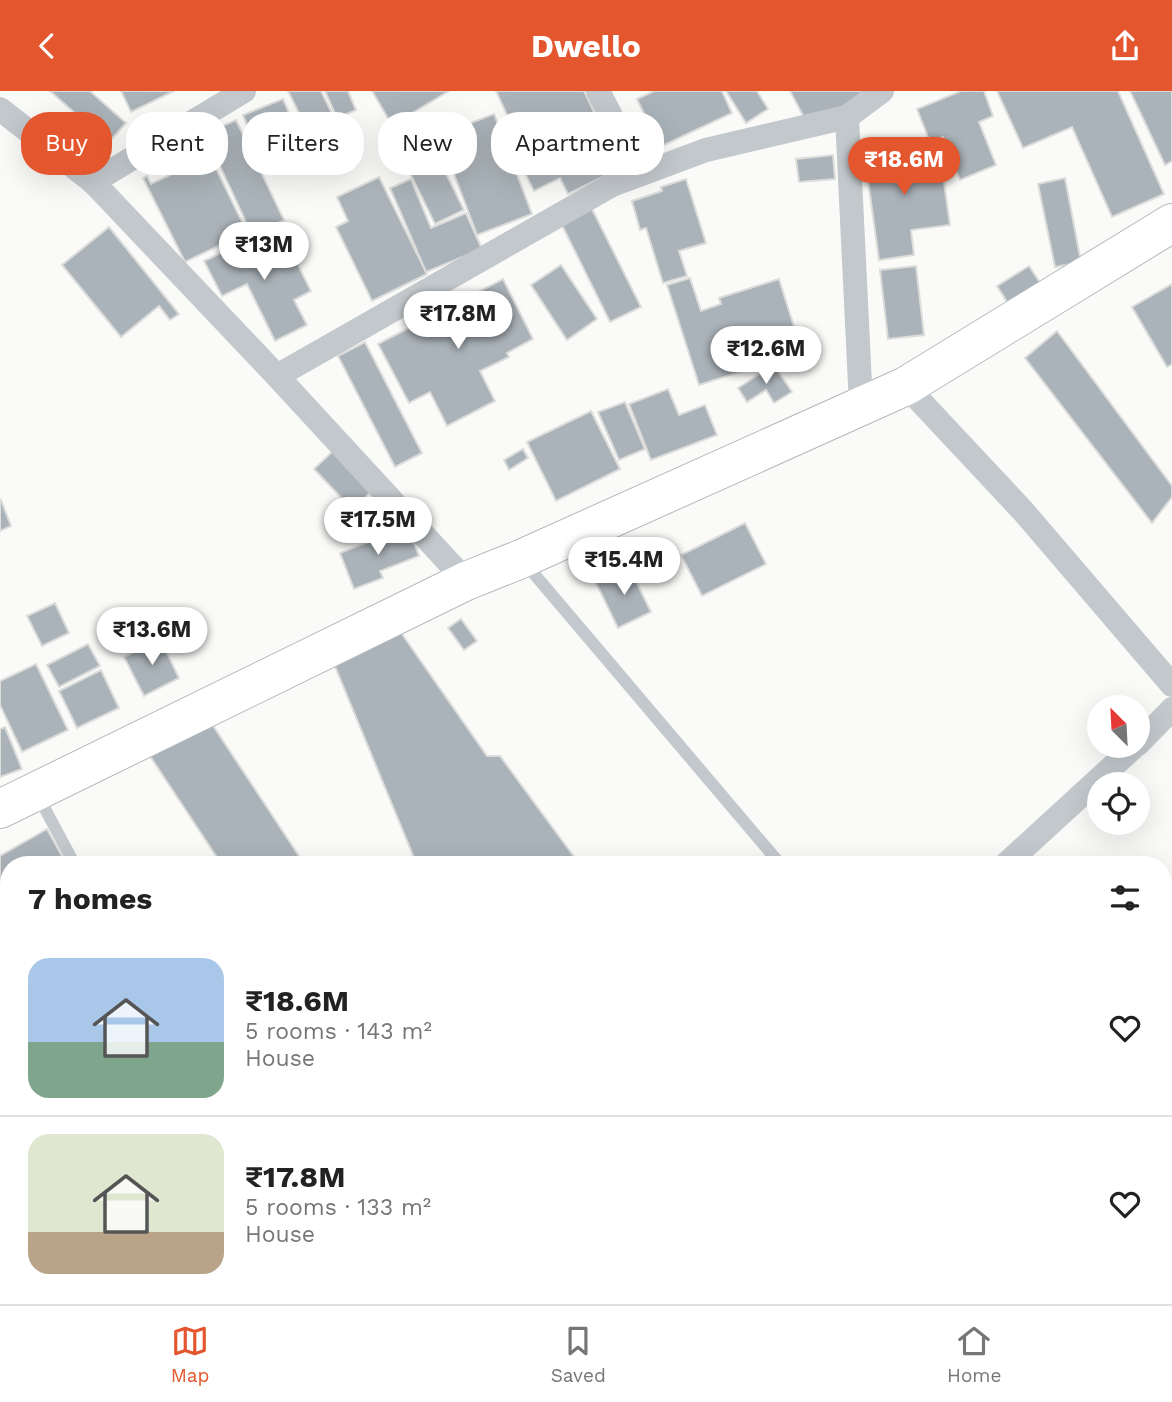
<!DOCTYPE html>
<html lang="en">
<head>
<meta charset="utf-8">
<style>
	body { margin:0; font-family:"Work Sans",sans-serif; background:#f6f6f6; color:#222; height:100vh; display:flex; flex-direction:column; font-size:26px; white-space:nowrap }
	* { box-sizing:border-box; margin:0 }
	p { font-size:23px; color:#767676 }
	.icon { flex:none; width:38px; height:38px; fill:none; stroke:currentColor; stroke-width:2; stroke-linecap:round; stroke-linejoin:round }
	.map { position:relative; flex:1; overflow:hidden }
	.side { position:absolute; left:0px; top:765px; width:1172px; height:450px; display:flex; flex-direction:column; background:#fff; border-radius:28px 28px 0 0; box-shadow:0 7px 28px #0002 }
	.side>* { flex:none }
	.banner { position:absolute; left:21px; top:21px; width:700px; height:63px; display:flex; gap:14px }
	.needle { width:46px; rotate:336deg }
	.controls { position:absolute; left:1087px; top:604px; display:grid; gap:14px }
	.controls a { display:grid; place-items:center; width:63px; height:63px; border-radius:50%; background:#fff; box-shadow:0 7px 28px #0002; font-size:35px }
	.price { position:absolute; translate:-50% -60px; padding:0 16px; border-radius:24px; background:#fff; color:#222; font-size:23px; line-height:46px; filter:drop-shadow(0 2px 4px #0008) }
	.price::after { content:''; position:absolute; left:50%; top:42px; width:21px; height:16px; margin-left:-10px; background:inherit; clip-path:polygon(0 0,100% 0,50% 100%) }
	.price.on { background:#e4572e; color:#fff }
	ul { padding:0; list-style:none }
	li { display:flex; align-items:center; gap:21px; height:175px; padding:0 28px }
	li+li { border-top:2px solid #e0e0e0 }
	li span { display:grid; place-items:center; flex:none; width:196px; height:140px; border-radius:21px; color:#555 }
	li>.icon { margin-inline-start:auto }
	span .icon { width:84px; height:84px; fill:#fffc; stroke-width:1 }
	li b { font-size:30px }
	h2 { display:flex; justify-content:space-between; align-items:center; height:84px; padding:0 28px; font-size:30px }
	.tag { padding:0 24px; border-radius:28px; background:#fff; box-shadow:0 7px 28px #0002; font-size:24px; line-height:63px }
	.tag.on { background:#e4572e; color:#fff }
	header { display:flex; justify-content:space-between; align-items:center; height:91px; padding:0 28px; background:#e4572e; color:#fff; font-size:32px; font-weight:700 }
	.dock { display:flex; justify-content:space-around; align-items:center; height:98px; border-top:2px solid #e0e0e0; background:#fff; font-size:19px; color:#767676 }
	.dock a { display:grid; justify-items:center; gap:4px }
	.dock .on { color:#e4572e }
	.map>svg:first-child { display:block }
	.building { fill:#aab3b9; stroke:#dcdcda; stroke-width:2 }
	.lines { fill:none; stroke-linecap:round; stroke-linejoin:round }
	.trunk-casing { stroke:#b4b9bd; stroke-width:40 }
	.service { stroke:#c3c8cc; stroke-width:12 }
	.minor { stroke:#c3c8cc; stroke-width:24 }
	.trunk { stroke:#fff; stroke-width:38 }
</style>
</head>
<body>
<header><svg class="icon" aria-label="back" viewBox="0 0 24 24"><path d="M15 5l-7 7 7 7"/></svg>Dwello<svg class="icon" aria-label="share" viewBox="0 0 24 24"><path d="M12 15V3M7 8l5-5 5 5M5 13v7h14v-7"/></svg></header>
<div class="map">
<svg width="1172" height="1213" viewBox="0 0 1172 1213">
	<rect width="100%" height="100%" fill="#fafaf8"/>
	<!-- building -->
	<g class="building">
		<polygon points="50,0 90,0 126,32 92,70 59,40 75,22"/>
		<polygon points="121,0 174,0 131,21"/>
		<polygon points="288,0 321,0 352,63 326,76"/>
		<polygon points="325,0 348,0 356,19 337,27"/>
		<polygon points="372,0 449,0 392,34"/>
		<polygon points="496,0 584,0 595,23 523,58"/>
		<polygon points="654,0 722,0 732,22 660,56 637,8"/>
		<polygon points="726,0 757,0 768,18 746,32"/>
		<polygon points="790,0 874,0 808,34"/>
		<polygon points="961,0 984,0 993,25 979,31 996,74 960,89 943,46 930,51 917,18"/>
		<polygon points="997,0 1118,0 1164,103 1112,126 1072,36 1023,57"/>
		<polygon points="1130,0 1172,0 1172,70 1165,74"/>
		<polygon points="283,8 297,41 256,57 243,24"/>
		<polygon points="494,23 532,123 477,144 445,59 460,53 455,38"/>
		<polygon points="600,26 625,75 568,103 560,87 534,100 517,67"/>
		<polygon points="236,29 284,129 252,144 205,43"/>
		<polygon points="923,52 927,79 942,77 950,134 911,139 914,164 879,169 864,60"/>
		<polygon points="434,58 464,119 435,133 405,72"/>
		<polygon points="833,64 835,88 799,91 796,68"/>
		<polygon points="210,65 247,141 185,171 143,87 147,85 151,93"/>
		<polygon points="379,86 427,183 372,210 336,136 348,130 337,106"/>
		<polygon points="1065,87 1081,171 1055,176 1038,93"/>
		<polygon points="411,88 431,137 466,122 482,158 426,181 390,97"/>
		<polygon points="686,88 706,152 679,160 687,185 663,192 646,137 640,139 632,110 662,100 661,96"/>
		<polygon points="588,110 641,216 610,231 558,126"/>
		<polygon points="109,136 179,223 170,229 159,215 121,246 62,174"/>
		<polygon points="285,148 311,200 294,209 307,234 275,250 247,193 222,205 204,170 249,149 255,162"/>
		<polygon points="561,174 597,228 567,249 531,194"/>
		<polygon points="916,175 924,244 888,248 880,179"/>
		<polygon points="1029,175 1041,193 1009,214 997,195"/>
		<polygon points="690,187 701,220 721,213 719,207 779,188 802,261 699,294 667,194"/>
		<polygon points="503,188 533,248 507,262 509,266 480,280 495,310 447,335 430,301 409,312 378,253"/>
		<polygon points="1172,193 1172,273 1167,276 1132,216"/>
		<polygon points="1057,240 1172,395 1172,406 1152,432 1025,267"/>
		<polygon points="365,251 422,362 395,376 338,265"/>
		<polygon points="774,274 792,301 774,312 766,299 747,311 738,297"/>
		<polygon points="668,298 679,324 705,314 717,344 651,369 629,313"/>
		<polygon points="625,311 645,358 619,369 598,321"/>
		<polygon points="591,320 620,378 556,410 527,351"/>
		<polygon points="523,358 528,367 509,379 504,369"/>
		<polygon points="333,360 371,401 352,418 314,378"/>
		<polygon points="1,409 11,435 0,440 0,410"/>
		<polygon points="745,432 766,473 702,505 681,464"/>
		<polygon points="408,436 419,465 380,480 383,487 354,498 340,462"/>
		<polygon points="629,476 651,521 618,537 596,492"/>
		<polygon points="55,512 69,542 42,555 27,525"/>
		<polygon points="461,528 477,550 464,559 448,537"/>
		<polygon points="397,536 487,665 500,665 580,774 417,774 334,573"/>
		<polygon points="160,548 179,587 144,605 124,566"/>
		<polygon points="88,553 100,575 59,596 47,574"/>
		<polygon points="36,573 68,639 22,661 0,614 0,590"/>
		<polygon points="101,579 119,617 77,637 59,600"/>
		<polygon points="206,624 305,774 222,774 148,662"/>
		<polygon points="5,636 22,678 0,686 0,638"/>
		<polygon points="47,738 67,774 9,774 9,842 0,847 0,765"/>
		<polygon points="0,891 9,909 9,1045 0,1050"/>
	</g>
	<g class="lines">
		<defs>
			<polyline id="trunk" points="0,718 466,490 521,468 906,295 1172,132"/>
		</defs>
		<!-- trunk casing -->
		<use href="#trunk" class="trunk-casing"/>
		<!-- service -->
		<g class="service">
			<polyline points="524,471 781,774"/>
			<polyline points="37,703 75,774"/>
		</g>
		<!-- minor -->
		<g class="minor">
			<polyline points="598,0 641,83"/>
			<polyline points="0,18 93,91 277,285 466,490"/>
			<polyline points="847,26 861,314"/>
			<polyline points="93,91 244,0"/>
			<polyline points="277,285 612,94 706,59 847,26 882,0"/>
			<polyline points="906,295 1023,420 1172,594"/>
			<polyline points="1138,653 1172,618"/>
			<polyline points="1005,774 1136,654"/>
			<polyline points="0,1135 9,1133"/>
			<polyline points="362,1206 365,1213"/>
			<polyline points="690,1213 707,1206"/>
		</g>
		<!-- trunk -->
		<use href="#trunk" class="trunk"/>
	</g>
</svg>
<div class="controls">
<a><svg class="needle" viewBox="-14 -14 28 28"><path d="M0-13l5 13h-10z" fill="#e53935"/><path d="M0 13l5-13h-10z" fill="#767676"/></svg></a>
<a><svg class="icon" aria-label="locate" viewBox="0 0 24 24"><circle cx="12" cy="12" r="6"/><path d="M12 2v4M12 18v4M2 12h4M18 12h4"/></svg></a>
</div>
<b class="price on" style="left:904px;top:106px">₹18.6M</b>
<b class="price" style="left:264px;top:191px">₹13M</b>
<b class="price" style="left:458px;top:260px">₹17.8M</b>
<b class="price" style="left:766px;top:295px">₹12.6M</b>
<b class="price" style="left:378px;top:466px">₹17.5M</b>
<b class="price" style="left:624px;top:506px">₹15.4M</b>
<b class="price" style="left:152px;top:576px">₹13.6M</b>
<div class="banner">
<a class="tag on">Buy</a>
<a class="tag">Rent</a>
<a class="tag">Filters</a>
<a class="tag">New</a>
<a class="tag">Apartment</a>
</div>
<section class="side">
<h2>7 homes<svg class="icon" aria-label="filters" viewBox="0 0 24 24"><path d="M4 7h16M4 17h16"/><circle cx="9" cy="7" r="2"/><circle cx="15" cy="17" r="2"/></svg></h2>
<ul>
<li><span style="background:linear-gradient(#a9c7e8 60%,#7fa58c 0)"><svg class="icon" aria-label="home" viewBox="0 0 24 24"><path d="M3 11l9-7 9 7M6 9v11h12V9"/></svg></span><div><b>₹18.6M</b><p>5 rooms · 143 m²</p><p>House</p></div><svg class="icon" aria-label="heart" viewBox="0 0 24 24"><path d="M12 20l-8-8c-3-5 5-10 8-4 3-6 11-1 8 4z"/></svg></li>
<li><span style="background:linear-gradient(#dfe7d0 70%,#b9a48a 0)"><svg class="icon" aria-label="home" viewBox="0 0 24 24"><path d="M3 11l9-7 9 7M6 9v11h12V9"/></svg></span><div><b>₹17.8M</b><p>5 rooms · 133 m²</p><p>House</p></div><svg class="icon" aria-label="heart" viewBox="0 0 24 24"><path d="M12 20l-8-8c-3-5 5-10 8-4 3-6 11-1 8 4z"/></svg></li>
</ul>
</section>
</div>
<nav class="dock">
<a class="on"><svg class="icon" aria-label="map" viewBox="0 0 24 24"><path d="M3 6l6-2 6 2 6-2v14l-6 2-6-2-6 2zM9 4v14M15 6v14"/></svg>Map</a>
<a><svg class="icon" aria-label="saved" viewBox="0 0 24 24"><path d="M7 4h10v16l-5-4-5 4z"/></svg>Saved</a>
<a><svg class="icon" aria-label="home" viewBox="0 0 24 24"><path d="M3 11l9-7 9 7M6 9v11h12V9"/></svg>Home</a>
</nav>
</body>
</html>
